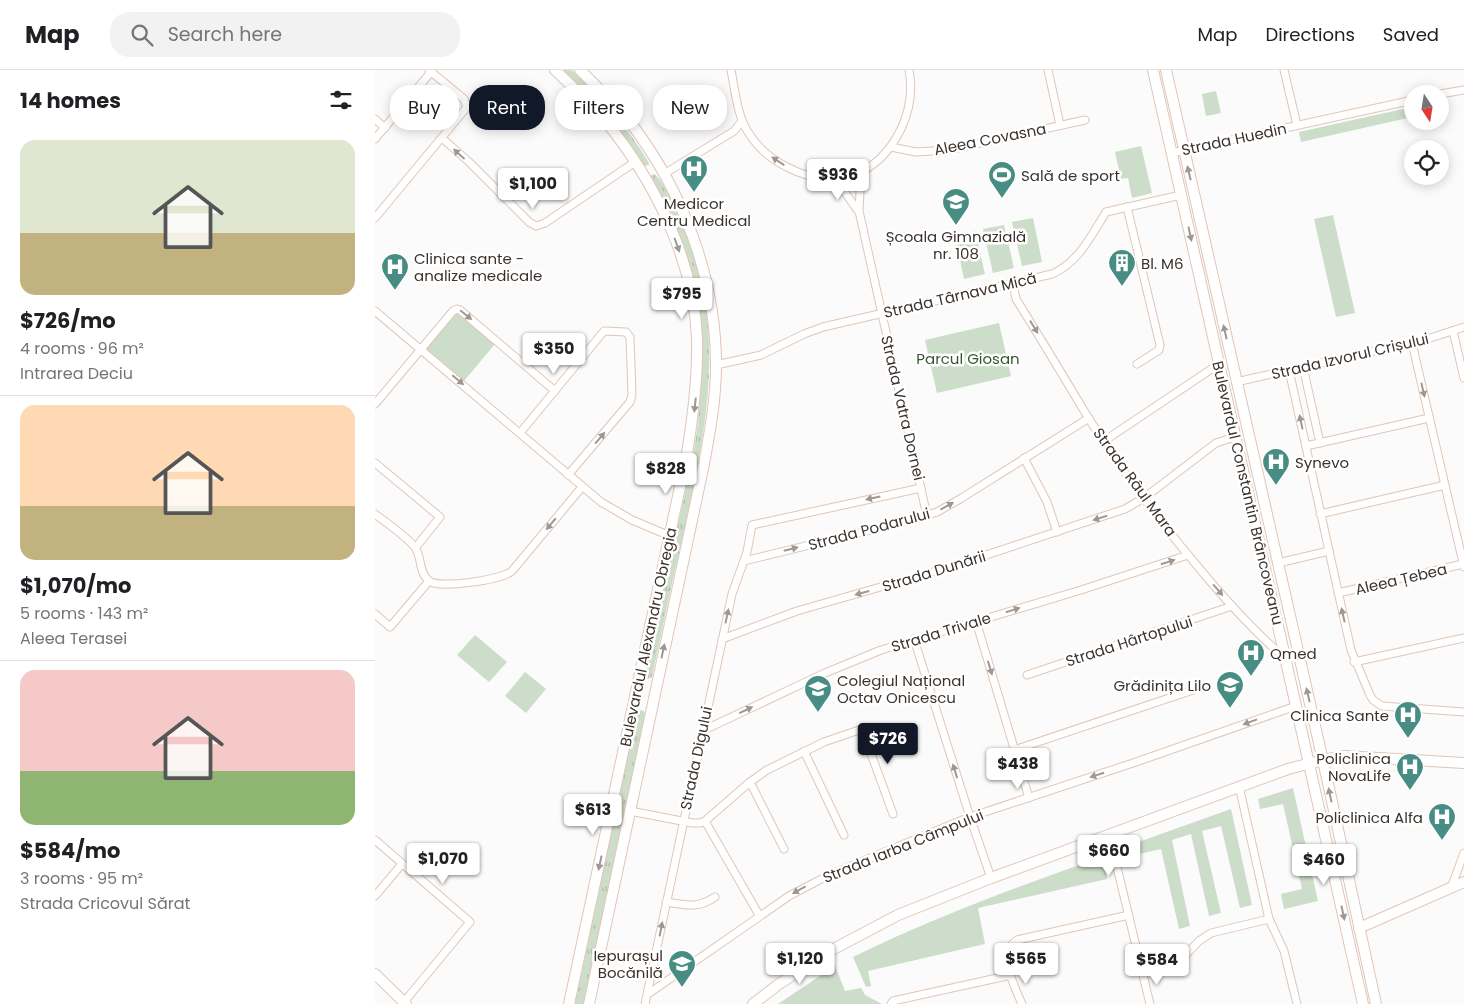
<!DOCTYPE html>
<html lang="en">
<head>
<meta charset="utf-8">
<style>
	body { margin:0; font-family:Poppins,sans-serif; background:#f2f2f2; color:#202124; height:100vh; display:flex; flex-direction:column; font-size:19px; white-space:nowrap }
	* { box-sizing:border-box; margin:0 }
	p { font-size:16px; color:#757577 }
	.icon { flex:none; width:28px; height:28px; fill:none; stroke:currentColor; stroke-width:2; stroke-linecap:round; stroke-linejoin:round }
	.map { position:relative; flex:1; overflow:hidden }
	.panel { display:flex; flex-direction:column; background:#fff; width:375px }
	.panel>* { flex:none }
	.top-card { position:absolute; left:15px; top:15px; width:475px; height:45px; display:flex; gap:10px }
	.needle { width:32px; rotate:168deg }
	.buttons { position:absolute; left:1029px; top:15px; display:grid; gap:10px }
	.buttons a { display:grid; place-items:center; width:45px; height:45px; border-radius:50%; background:#fff; box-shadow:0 2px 12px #0003; font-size:25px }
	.price { position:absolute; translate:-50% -42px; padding:0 11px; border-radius:5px; background:#fff; color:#222; font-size:16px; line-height:32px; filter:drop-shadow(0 1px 2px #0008) }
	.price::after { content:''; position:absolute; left:50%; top:30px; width:15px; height:11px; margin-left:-8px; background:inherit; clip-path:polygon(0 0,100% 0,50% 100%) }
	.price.current { background:#111827; color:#fff }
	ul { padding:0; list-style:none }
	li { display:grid; align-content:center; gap:10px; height:265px; padding:0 20px }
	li+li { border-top:1px solid #e0e0e0 }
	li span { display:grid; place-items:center; height:155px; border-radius:15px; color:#555 }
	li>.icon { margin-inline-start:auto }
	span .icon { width:90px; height:90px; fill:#fffc; stroke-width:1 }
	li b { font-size:21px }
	h2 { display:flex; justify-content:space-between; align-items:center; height:60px; padding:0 20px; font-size:21px }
	.tag { padding:0 18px; border-radius:20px; background:#fff; box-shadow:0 2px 12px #0003; font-size:18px; line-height:45px }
	.tag.current { background:#111827; color:#fff }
	header { display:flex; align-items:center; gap:30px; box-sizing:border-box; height:70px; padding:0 25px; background:#fff; border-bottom:1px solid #e0e0e0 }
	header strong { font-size:24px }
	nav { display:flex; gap:28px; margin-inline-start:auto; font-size:18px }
	.search { width:350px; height:45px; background:#f2f2f2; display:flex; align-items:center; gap:12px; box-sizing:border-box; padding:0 18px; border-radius:20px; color:#757577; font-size:19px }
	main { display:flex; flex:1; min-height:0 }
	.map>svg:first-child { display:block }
	.grass { fill:url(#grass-tufts) }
	.green { fill:#ccddc9 }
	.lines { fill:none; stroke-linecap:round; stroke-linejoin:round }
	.street-casing { stroke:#e1c6b6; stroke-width:9 }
	.secondary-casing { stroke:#e1c6b6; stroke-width:12 }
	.street { stroke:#fff; stroke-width:7 }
	.secondary { stroke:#fff; stroke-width:10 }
	.oneway { fill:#9e9895 }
	.labels { text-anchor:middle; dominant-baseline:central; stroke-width:5; stroke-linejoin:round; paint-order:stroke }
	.street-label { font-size:15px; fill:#3c322b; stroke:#fff }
	.poi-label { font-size:15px; fill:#3c322b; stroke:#fff; text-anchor:start }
	.park-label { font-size:15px; fill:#33572e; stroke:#fff }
</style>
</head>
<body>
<header>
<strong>Map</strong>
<div class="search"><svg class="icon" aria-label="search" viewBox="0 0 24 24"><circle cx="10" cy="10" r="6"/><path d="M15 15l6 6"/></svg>Search here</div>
<nav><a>Map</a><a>Directions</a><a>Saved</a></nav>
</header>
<main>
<section class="panel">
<h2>14 homes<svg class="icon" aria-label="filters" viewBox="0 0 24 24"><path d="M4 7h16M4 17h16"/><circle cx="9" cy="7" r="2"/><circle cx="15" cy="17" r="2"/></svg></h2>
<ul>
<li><span style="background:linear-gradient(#dfe7d0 60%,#c2b280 0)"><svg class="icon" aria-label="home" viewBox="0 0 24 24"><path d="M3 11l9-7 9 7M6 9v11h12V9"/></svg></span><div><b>$726/mo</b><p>4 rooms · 96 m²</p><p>Intrarea Deciu</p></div></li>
<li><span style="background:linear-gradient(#ffd9b3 65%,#c2b280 0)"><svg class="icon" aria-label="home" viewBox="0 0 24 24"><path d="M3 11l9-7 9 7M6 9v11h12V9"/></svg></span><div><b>$1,070/mo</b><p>5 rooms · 143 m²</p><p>Aleea Terasei</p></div></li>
<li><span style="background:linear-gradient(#f6c9c9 65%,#8fb573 0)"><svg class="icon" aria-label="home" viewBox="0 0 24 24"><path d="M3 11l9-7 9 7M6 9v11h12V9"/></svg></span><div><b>$584/mo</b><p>3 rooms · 95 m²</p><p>Strada Cricovul Sărat</p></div></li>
</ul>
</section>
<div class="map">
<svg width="1089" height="934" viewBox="0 0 1089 934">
	<defs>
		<pattern id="grass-tufts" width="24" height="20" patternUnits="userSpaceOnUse" patternTransform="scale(1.25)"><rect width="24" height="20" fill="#ccddc9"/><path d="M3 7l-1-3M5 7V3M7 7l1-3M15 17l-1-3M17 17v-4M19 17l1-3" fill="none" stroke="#b0bead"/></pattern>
	</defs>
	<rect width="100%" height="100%" fill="#fbfbfb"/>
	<!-- grass -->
	<g class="grass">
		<path d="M 188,0 L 197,0 C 226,29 254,58 274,93 L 274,95 L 269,96 C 243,59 220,32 188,0 Z"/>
		<path d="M 279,104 C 290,112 299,137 305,150 C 355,256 331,362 307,470 C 296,515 287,561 277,607 L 272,609 L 270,605 L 318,386 L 323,353 L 327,298 L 327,268 L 321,224 L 275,108 L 276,106 Z"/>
		<polygon points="265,640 269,641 270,644 209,934 200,934 262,642"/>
	</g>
	<!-- green -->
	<g class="green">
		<polygon points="841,21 846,43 831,46 827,24"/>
		<polygon points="1037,37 1037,47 926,72 924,62"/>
		<polygon points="766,76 777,123 757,128 753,108 746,109 740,82"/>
		<polygon points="958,145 980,243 961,247 939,149"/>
		<polygon points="658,148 667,192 647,196 637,152"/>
		<polygon points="629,155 639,198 618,203 608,159"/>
		<polygon points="600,161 610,204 589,209 580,166"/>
		<polygon points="82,242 120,274 89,311 51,279"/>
		<polygon points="624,253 636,306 562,323 550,270"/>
		<polygon points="100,565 132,592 114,612 82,585"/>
		<polygon points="150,602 171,619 151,643 130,626"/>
		<polygon points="918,718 943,831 909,839 906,824 927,819 908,734 885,739 883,729"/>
		<polygon points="856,739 877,835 865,838 846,756 827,761 846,843 834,846 816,764 797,770 815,856 804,859 786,779 743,789 741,780"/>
		<path d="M 727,787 L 732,809 L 603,838 L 610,874 L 493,901 L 496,916 L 491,917 L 478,887 C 559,847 642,817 727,787 Z"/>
		<polygon points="460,896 470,921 486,918 490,925 507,934 403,934"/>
	</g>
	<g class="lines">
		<defs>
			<g id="street">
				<path d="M 356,0 C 360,20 362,45 373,62 C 382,77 396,89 412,97 C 459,122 503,106 526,59 C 535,40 538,21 534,0"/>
				<polyline points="673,0 685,55"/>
				<polyline points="909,0 922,55"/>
				<polyline points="1065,24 1089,20"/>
				<polyline points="0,49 10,58"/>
				<polyline points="67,68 94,92 154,152 161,156 170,153 260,92"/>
				<polyline points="0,69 56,2"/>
				<polyline points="516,77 541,82 574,80 710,50"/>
				<polyline points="797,83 1038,30"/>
				<polyline points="486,102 484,141 552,446"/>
				<polyline points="289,104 359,61 367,51"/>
				<polyline points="460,108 483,141"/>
				<polyline points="752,137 785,275 784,280 762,294"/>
				<polyline points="0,148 92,37 89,29 54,0"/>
				<path d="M 638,214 L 641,229 C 666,269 690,309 714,349 C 750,405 791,460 834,510 C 858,538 883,565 911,589"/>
				<polyline points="0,241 226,432 257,450 295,466"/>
				<polyline points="1078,261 1089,308"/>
				<polyline points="1037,273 1089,497"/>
				<path d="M 341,295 L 386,285 L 429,264 L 448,257 L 677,204 C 704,192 716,166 731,142 L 806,125"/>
				<polyline points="928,297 945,373"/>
				<polyline points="914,300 976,580 995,625 998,630 1007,636 1089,642"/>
				<polyline points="861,312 1049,270 1089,257"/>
				<polyline points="0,334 78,241 82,239 85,240 180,321"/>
				<polyline points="145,363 229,261 251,262 255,267 257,325 255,332 193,405"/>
				<polyline points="729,371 844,294"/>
				<polyline points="931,376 1054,348"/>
				<polyline points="649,388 672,432 682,462"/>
				<polyline points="0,393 65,447 41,477"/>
				<path d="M 0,444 C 13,454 28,464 39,476 C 47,484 43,502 54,511 C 65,519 126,510 137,501 L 207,417"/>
				<polyline points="945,444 1070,415"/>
				<polyline points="369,491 541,449 562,442 585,429 714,348"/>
				<polyline points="903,493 954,481"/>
				<polyline points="963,523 1088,494"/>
				<polyline points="0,544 15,557 54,511"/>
				<polyline points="601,551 654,728"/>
				<polyline points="347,569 422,541 575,497 750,439 769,428 841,373 860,367"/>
				<polyline points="539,569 595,747 616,808"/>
				<polyline points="979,592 1089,568"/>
				<polyline points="652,605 857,536"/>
				<polyline points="327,661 450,603 506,580 706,520 813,485"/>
				<polyline points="639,680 827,617"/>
				<polyline points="429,681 469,765"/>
				<polyline points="375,712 409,779"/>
				<polyline points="864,716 894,849 909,881 922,934"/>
				<polyline points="255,741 317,753 325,753 330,751 375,712 392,700 449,672 487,659 518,744"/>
				<polyline points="330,751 384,845"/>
				<polyline points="734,764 775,934"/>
				<polyline points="0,770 95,852 29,932"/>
				<polyline points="1076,818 1089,783"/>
				<polyline points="0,826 27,794"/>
				<path d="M 291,832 C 312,835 322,839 340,827"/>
				<polyline points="767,902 802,894 824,871 836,863 894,849"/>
				<polyline points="273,924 414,826 454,805 595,747 758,693 921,636"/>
				<polyline points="270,934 357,524 372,482 377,455 546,418"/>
				<polyline points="516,934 518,931 636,905"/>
				<path d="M 647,934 C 640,917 621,883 642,870 L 754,845"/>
			</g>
			<g id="secondary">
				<path d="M 180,0 C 201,20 222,40 240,63 C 284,121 319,194 322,268 C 323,309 318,348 311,389 L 194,934"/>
				<path d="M 205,0 C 222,17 240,34 255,52 C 308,121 341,208 341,295 C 341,329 335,361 329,394 L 214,934"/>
				<polyline points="778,0 988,934"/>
				<polyline points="791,0 951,704 1001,934"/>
				<polyline points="984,858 1089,812"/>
				<polyline points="0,904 31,934"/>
				<polyline points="378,934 404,914 451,883 523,845 616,808 913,699 948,690 970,686 1089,693"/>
			</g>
		</defs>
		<!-- street casing -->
		<use href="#street" class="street-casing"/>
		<!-- secondary casing -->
		<use href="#secondary" class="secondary-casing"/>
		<!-- street -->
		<use href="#street" class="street"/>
		<!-- secondary -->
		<use href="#secondary" class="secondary"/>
	</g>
	<!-- one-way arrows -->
	<defs><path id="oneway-solid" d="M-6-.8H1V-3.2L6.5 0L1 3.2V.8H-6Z" transform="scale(1.25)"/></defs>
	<g class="oneway">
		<use href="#oneway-solid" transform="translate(84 84) rotate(-138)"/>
		<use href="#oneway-solid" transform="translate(403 91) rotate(-147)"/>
		<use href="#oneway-solid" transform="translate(814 103) rotate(-103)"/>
		<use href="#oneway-solid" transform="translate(815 164) rotate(78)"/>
		<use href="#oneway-solid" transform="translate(302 175) rotate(70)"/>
		<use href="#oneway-solid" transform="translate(91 245) rotate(39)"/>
		<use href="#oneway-solid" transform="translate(659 257) rotate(58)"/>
		<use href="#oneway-solid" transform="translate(850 262) rotate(-103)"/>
		<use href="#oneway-solid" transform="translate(83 310) rotate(40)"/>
		<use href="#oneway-solid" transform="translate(1048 320) rotate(77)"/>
		<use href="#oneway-solid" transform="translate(320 335) rotate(96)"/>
		<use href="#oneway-solid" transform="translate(926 352) rotate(-102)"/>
		<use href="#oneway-solid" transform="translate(225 368) rotate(-49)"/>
		<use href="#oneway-solid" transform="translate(498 428) rotate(168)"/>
		<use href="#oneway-solid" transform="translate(572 436) rotate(-29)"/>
		<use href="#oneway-solid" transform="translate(725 448) rotate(162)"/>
		<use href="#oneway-solid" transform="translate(176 454) rotate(130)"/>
		<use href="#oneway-solid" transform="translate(416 479) rotate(-14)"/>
		<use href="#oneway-solid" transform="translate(793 492) rotate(-18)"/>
		<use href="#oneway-solid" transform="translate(843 520) rotate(49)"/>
		<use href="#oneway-solid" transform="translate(487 523) rotate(165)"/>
		<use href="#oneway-solid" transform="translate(638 540) rotate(-17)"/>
		<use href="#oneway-solid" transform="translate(968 545) rotate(-103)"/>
		<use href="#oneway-solid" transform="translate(352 546) rotate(-78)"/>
		<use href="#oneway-solid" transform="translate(288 581) rotate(-78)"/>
		<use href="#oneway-solid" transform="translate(615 598) rotate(73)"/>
		<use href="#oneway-solid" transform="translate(933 625) rotate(-103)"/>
		<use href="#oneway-solid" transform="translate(371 640) rotate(-25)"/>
		<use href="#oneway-solid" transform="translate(875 652) rotate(160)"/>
		<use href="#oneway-solid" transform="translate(580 701) rotate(-107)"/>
		<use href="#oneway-solid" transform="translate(722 705) rotate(162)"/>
		<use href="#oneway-solid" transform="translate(955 725) rotate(-102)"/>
		<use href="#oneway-solid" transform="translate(225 793) rotate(102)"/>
		<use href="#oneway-solid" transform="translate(424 820) rotate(151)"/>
		<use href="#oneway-solid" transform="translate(968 843) rotate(78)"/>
		<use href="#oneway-solid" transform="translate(286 859) rotate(-79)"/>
	</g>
	<!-- icons -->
	<defs>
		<symbol id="hospital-pin" viewBox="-11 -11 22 30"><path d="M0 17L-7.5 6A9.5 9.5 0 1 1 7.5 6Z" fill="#488d83" stroke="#fff"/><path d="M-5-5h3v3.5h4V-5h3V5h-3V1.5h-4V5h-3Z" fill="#fff"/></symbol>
		<symbol id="stadium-pin" viewBox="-11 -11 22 30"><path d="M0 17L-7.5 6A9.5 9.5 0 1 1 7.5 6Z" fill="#488d83" stroke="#fff"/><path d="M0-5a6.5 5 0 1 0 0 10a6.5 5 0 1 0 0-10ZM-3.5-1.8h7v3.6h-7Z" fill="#fff"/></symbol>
		<symbol id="school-pin" viewBox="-11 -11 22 30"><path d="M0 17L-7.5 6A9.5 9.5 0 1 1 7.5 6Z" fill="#488d83" stroke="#fff"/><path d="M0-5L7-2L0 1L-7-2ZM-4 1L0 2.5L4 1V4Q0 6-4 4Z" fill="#fff"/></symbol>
		<symbol id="building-pin" viewBox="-11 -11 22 30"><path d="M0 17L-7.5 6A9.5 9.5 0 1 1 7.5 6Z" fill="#488d83" stroke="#fff"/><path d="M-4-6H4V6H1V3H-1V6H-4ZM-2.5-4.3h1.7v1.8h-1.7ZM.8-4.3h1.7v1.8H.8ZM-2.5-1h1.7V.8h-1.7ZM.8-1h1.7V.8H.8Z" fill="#fff"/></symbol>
	</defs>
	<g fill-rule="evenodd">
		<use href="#hospital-pin" x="303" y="83" width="32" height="43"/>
		<use href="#stadium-pin" x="611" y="89" width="32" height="43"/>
		<use href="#school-pin" x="565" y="116" width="32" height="43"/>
		<use href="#building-pin" x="731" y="177" width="32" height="43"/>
		<use href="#hospital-pin" x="4" y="181" width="32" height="43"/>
		<use href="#hospital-pin" x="885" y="376" width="32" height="43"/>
		<use href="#hospital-pin" x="860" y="567" width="32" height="43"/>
		<use href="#school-pin" x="839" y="599" width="32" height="43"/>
		<use href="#school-pin" x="427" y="603" width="32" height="43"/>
		<use href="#hospital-pin" x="1017" y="629" width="32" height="43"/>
		<use href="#hospital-pin" x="1019" y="681" width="32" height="43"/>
		<use href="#hospital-pin" x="1051" y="731" width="32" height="43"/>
		<use href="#school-pin" x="291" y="878" width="32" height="43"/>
	</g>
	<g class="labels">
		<!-- street labels -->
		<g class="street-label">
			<text transform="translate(615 69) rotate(-11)">Aleea Covasna</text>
			<text transform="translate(859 69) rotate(-12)">Strada Huedin</text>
			<text transform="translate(585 225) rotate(-13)">Strada Târnava Mică</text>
			<text transform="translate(975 286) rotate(-13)">Strada Izvorul Crișului</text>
			<text transform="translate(528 338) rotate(77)">Strada Vatra Dornei</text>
			<text transform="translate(760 412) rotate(54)">Strada Râul Mara</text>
			<text transform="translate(873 423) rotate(77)">Bulevardul Constantin Brâncoveanu</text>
			<text transform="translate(494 459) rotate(-15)">Strada Podarului</text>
			<text transform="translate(559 501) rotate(-17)">Strada Dunării</text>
			<text transform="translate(1026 509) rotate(-13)">Aleea Țebea</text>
			<text transform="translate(566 562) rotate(-17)">Strada Trivale</text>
			<text transform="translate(273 567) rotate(-78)">Bulevardul Alexandru Obregia</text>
			<text transform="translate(754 571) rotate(-18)">Strada Hârtopului</text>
			<text transform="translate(321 688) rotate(-78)">Strada Digului</text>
			<text transform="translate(528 776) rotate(-22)">Strada Iarba Câmpului</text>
		</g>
		<!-- poi labels -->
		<g class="poi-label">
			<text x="646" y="105">Sală de sport</text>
			<text x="319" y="133" text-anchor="middle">Medicor<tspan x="319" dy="17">Centru Medical</tspan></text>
			<text x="581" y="166" text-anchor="middle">Școala Gimnazială<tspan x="581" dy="17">nr. 108</tspan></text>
			<text x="39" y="188">Clinica sante -<tspan x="39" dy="17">analize medicale</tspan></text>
			<text x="766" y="193">Bl. M6</text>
			<text x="920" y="392">Synevo</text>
			<text x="895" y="583">Qmed</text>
			<text x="462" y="610">Colegiul Național<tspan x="462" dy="17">Octav Onicescu</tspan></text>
			<text x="836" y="615" text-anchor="end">Grădinița Lilo</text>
			<text x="1014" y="645" text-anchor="end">Clinica Sante</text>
			<text x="1016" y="688" text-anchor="end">Policlinica<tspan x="1016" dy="17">NovaLife</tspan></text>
			<text x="1048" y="747" text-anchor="end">Policlinica Alfa</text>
			<text x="288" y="885" text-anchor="end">Iepurașul<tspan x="288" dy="17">Bocănilă</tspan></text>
		</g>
		<!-- park labels -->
		<g class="park-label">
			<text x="593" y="288">Parcul Giosan</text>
		</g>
	</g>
</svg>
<div class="buttons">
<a><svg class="needle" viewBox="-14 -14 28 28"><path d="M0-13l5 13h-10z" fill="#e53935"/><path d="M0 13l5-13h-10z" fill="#757577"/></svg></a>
<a><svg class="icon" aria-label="locate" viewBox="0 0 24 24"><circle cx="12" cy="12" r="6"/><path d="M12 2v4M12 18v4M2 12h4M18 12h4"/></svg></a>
</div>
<b class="price" style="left:463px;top:131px">$936</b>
<b class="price" style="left:158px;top:140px">$1,100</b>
<b class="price" style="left:307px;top:250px">$795</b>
<b class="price" style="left:179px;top:305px">$350</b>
<b class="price" style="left:291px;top:425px">$828</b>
<b class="price current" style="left:513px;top:695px">$726</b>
<b class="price" style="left:643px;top:720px">$438</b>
<b class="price" style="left:218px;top:766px">$613</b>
<b class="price" style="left:734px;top:807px">$660</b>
<b class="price" style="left:68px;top:815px">$1,070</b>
<b class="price" style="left:949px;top:816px">$460</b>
<b class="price" style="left:425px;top:915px">$1,120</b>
<b class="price" style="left:651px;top:915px">$565</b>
<b class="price" style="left:782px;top:916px">$584</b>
<div class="top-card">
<a class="tag">Buy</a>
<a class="tag current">Rent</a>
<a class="tag">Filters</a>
<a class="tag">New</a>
</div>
</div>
</main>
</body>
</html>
